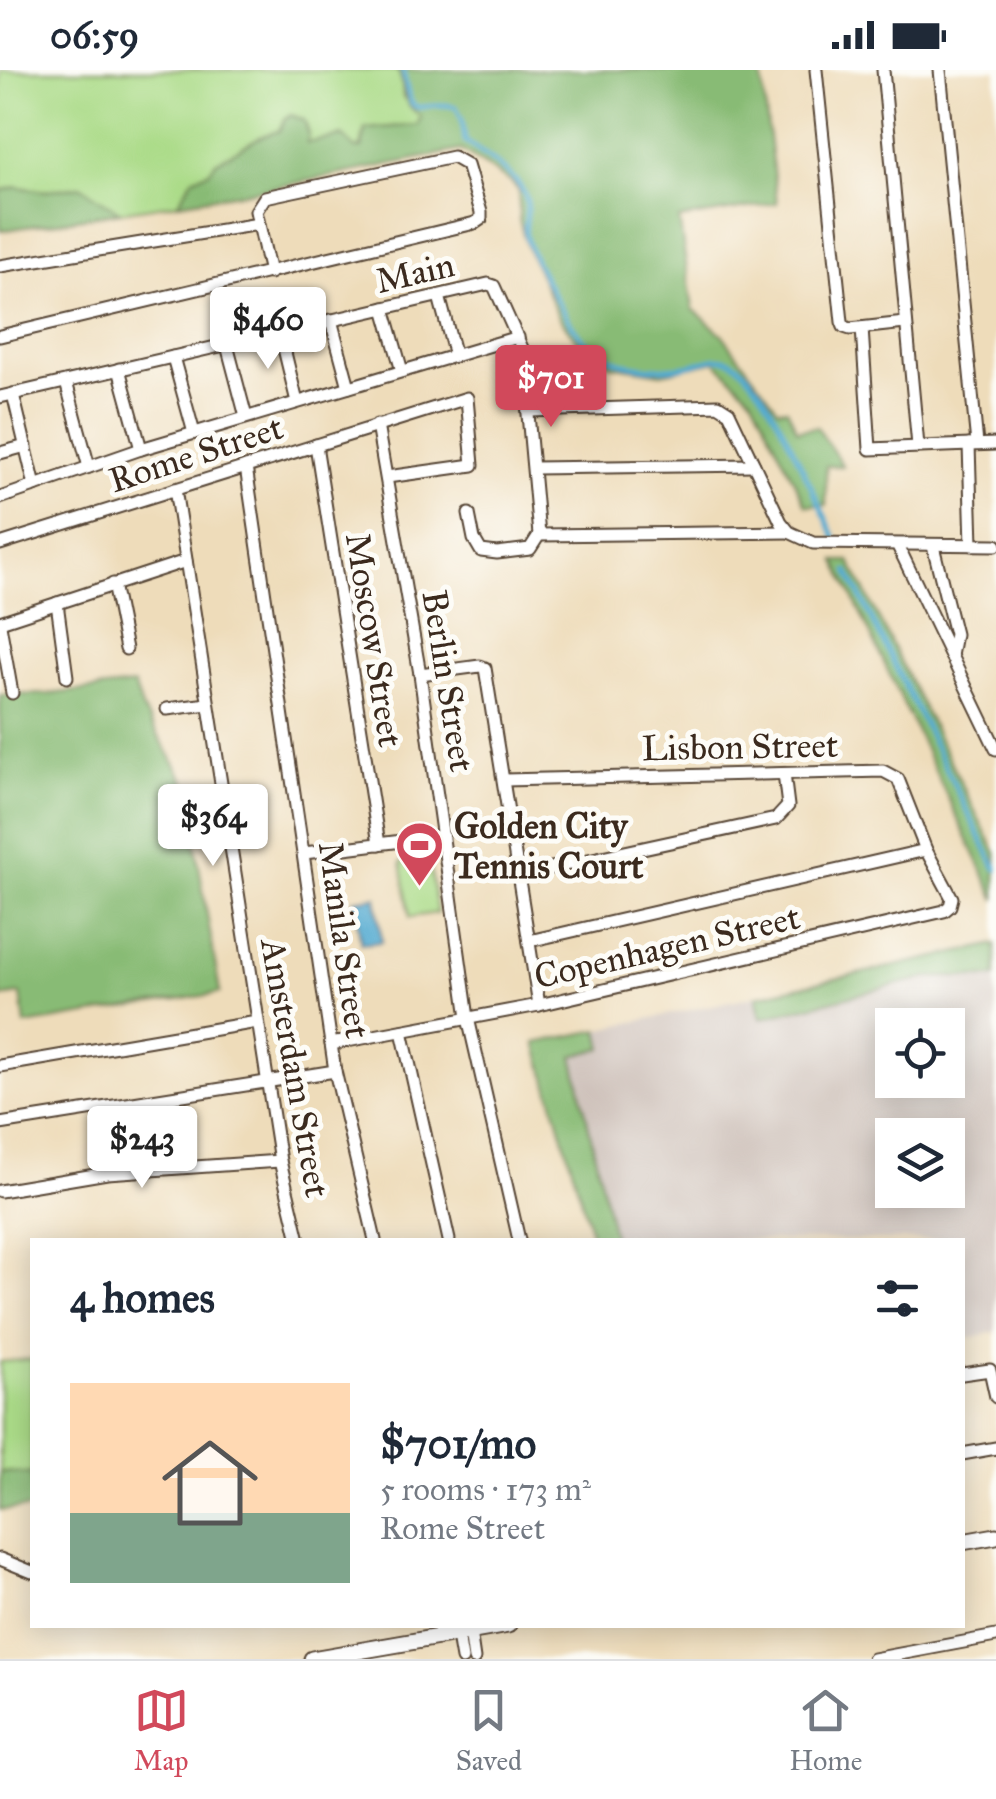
<!DOCTYPE html>
<html lang="en">
<head>
<meta charset="utf-8">
<style>
	body { margin:0; font-family:"IM FELL Great Primer",serif; background:#f6f6f7; color:#1f2937; height:100vh; display:flex; flex-direction:column; font-size:38px; white-space:nowrap }
	* { box-sizing:border-box; margin:0 }
	p { font-size:32px; color:#747a83 }
	.icon { flex:none; width:55px; height:55px; fill:none; stroke:currentColor; stroke-width:2; stroke-linecap:round; stroke-linejoin:round }
	.map { position:relative; flex:1; overflow:hidden }
	.drawer { position:absolute; left:30px; top:1168px; width:935px; height:390px; display:flex; flex-direction:column; background:#fff; border-radius:0px; box-shadow:0 5px 25px #0003 }
	.drawer>* { flex:none }
	.buttons { position:absolute; left:875px; top:938px; display:grid; gap:20px }
	.buttons a { display:grid; place-items:center; width:90px; height:90px; border-radius:0px; background:#fff; box-shadow:0 5px 25px #0003; font-size:50px }
	.price { position:absolute; translate:-50% -85px; padding:0 22px; border-radius:10px; background:#fff; color:#222; font-size:32px; line-height:65px; filter:drop-shadow(0 2px 5px #0008) }
	.price::after { content:''; position:absolute; left:50%; top:60px; width:30px; height:22px; margin-left:-15px; background:inherit; clip-path:polygon(0 0,100% 0,50% 100%) }
	.price.current { background:#d1495b; color:#fff }
	ul { padding:0; list-style:none }
	li { display:flex; align-items:center; gap:30px; height:250px; padding:0 40px }
	li+li { border-top:2px solid #e0e1e3 }
	li span { display:grid; place-items:center; flex:none; width:280px; height:200px; border-radius:0px; color:#555 }
	li>.icon { margin-inline-start:auto }
	span .icon { width:120px; height:120px; fill:#fffc; stroke-width:1 }
	li b { font-size:42px }
	h2 { display:flex; justify-content:space-between; align-items:center; height:120px; padding:0 40px; font-size:42px }
	.status { display:flex; justify-content:space-between; align-items:center; height:70px; padding:0 50px; background:#fff; direction:ltr }
	.status svg { height:28px; fill:currentColor }
	.tabs { display:flex; justify-content:space-around; align-items:center; height:140px; border-top:2px solid #e0e1e3; background:#fff; font-size:28px; color:#747a83 }
	.tabs a { display:grid; justify-items:center; gap:5px }
	.tabs .current { color:#d1495b }
	.map>svg:first-child { display:block }
	.industrial { fill:#cec1ba; fill-rule:evenodd }
	.green { fill:#abdb88; stroke:#738253; stroke-width:2.5 }
	.forest { fill:#88bb74; stroke:#627249; stroke-width:2.5 }
	.water { fill:#55abd1; stroke:#486a78; stroke-width:2.5 }
	.lines { fill:none; stroke-linecap:round; stroke-linejoin:round }
	.stream { stroke:#55abd1; stroke-width:5 }
	.minor-casing { stroke:#564535; stroke-width:15 }
	.tertiary-casing { stroke:#564535; stroke-width:19 }
	.minor { stroke:#fff; stroke-width:11 }
	.tertiary { stroke:#fff; stroke-width:15 }
	.labels { text-anchor:middle; dominant-baseline:central; stroke-width:10; stroke-linejoin:round; paint-order:stroke }
	.street-label { font-size:35px; fill:#3b2a1e; stroke:#fdfcf7 }
	.poi-label { font-size:35px; font-weight:bold; fill:#3b2a1e; stroke:#fdfcf7; text-anchor:start }
</style>
</head>
<body>
<div class="status"><b>06:59</b><svg viewBox="0 0 49 12"><path d="M0 12V9h3v3zM5 12V6h3v6zM10 12V3h3v9zM15 12V0h3v12zM26 1h20v11H26zM47 4h2v5h-2z"/></svg></div>
<div class="map">
<svg width="996" height="1589" viewBox="0 0 996 1589">
	<rect width="100%" height="100%" fill="#fdfcf7"/>
	<filter id="ink" filterUnits="userSpaceOnUse"><feTurbulence type="fractalNoise" baseFrequency=".01" numOctaves="2"/><feDisplacementMap in="SourceGraphic" scale="20" xChannelSelector="R" yChannelSelector="G"/><feConvolveMatrix kernelMatrix="1 2 1 2 8 2 1 2 1" color-interpolation-filters="sRGB"/></filter>
	<filter id="wash" filterUnits="userSpaceOnUse"><feTurbulence type="fractalNoise" baseFrequency=".0048" numOctaves="4" result="noise"/><feDisplacementMap in="SourceGraphic" scale="40" xChannelSelector="R" yChannelSelector="G"/><feGaussianBlur stdDeviation="2.25" result="paint"/><feColorMatrix in="noise" values="0 0 0 0 0 0 0 0 0 0 0 0 0 0 0 0 0 1.4 0 .05"/><feComposite in="paint" operator="in"/></filter>
	<g filter="url(#wash)">
		<rect width="100%" height="100%" fill="#eedcba"/>
		<!-- industrial -->
		<path class="industrial" d="M 996,874 L 996,1262 L 963,1269 L 962,1170 L 593,1170 L 536,973 ZM 892,955 L 948,955 L 948,1010 L 892,1010 ZM 892,1065 L 948,1065 L 948,1120 L 892,1120 Z"/>
		<!-- green -->
		<g class="green">
			<polygon points="0,0 397,0 401,4 403,27 421,46 418,55 365,59 361,78 355,79 306,73 285,49 279,61 262,66 216,92 210,101 193,108 178,133 120,142 80,116 46,121 17,117 0,121"/>
			<polygon points="429,788 437,843 410,847 401,792"/>
			<polygon points="32,1289 32,1404 0,1402 0,1292"/>
		</g>
		<!-- forest -->
		<g class="forest">
			<path d="M 397,0 L 761,0 L 777,133 L 679,149 L 693,239 L 722,264 L 778,339 L 787,338 L 797,360 L 817,357 L 843,396 L 826,396 L 826,435 L 806,435 L 753,328 L 715,291 L 662,303 L 611,295 L 579,273 L 559,247 L 527,177 L 519,149 L 519,121 L 511,112 L 461,80 L 276,117 L 178,133 L 193,108 L 210,101 L 216,92 L 262,66 L 279,61 L 285,49 L 291,45 L 304,50 L 309,64 L 307,73 L 343,66 L 355,79 L 362,78 L 365,59 L 418,55 L 421,46 C 397,30 409,19 397,0 Z"/>
			<polygon points="80,116 120,142 0,161 0,121 17,117 46,121"/>
			<polygon points="836,491 850,491 996,783 996,830"/>
			<polygon points="134,615 142,638 185,711 220,923 25,955 21,924 0,927 0,625 48,624"/>
			<polygon points="996,874 996,907 928,907 761,948 756,926"/>
			<polygon points="599,960 603,978 573,986 614,1170 593,1170 536,973"/>
			<polygon points="0,1402 32,1404 32,1438 0,1440"/>
		</g>
		<!-- water -->
		<polygon class="water" points="376,827 382,872 361,874 354,830"/>
		<g class="lines">
			<!-- stream -->
			<g class="stream">
				<path d="M 403,0 C 413,60 418,27 456,37 L 462,49 L 465,71 C 484,86 518,104 526,128 C 530,140 523,155 526,167 C 531,187 567,252 581,267 C 605,295 646,301 680,297 C 701,295 720,280 738,295 C 774,325 813,424 836,469"/>
				<polyline points="848,501 996,799"/>
			</g>
		</g>
	</g>
	<g filter="url(#ink)">
		<g class="lines">
			<defs>
				<g id="minor">
					<polyline points="816,0 842,252 844,257 850,259 905,253"/>
					<polyline points="883,0 918,376"/>
					<polyline points="940,0 977,374"/>
					<polyline points="0,196 259,154"/>
					<polyline points="439,226 455,286"/>
					<polyline points="384,238 402,301"/>
					<polyline points="331,250 349,317"/>
					<polyline points="862,258 870,379 996,374"/>
					<polyline points="280,262 297,332"/>
					<polyline points="0,266 475,153 481,149 481,142 467,95 453,87 265,127 256,141 270,203"/>
					<polyline points="227,275 246,347"/>
					<polyline points="173,287 194,363"/>
					<polyline points="119,299 141,379"/>
					<polyline points="66,312 89,397"/>
					<polyline points="13,324 35,416"/>
					<polyline points="0,327 488,214 494,216 522,278 539,465 530,479 497,483 481,481 474,469 469,444"/>
					<polyline points="529,341 718,335 729,342 781,452 789,462 813,473 996,475"/>
					<polyline points="377,355 420,604 468,948 519,1170"/>
					<polyline points="316,375 379,774"/>
					<polyline points="969,375 972,475"/>
					<polyline points="0,383 26,376"/>
					<polyline points="246,397 335,1001 375,1170"/>
					<polyline points="534,398 754,395"/>
					<polyline points="175,419 280,1091 299,1170"/>
					<polyline points="0,428 141,379 518,267"/>
					<polyline points="539,465 789,462"/>
					<polyline points="0,474 467,328 473,395 387,407"/>
					<polyline points="898,476 996,679"/>
					<polyline points="933,476 955,564 951,586"/>
					<polyline points="113,514 126,579"/>
					<polyline points="57,533 67,607"/>
					<polyline points="0,552 186,491"/>
					<polyline points="0,555 12,623"/>
					<polyline points="420,604 480,596 485,598 539,935"/>
					<polyline points="167,639 208,634"/>
					<polyline points="304,783 443,766"/>
					<polyline points="519,805 776,749 788,736 784,704"/>
					<polyline points="529,871 926,780"/>
					<polyline points="402,961 449,1170"/>
					<polyline points="331,974 539,935 944,841 950,836 952,828 926,780 898,709 883,701 504,710"/>
					<polyline points="0,996 257,952"/>
					<polyline points="0,1054 335,1001"/>
					<polyline points="0,1121 107,1103 280,1091"/>
					<polyline points="962,1304 990,1300 996,1327"/>
					<polyline points="962,1384 996,1378"/>
					<polyline points="0,1489 32,1502"/>
					<polyline points="456,1555 462,1589"/>
					<polyline points="469,1555 474,1589"/>
					<polyline points="873,1589 996,1566"/>
				</g>
				<g id="tertiary">
					<polyline points="962,1472 996,1466"/>
					<polyline points="312,1589 508,1555"/>
				</g>
			</defs>
			<!-- minor casing -->
			<use href="#minor" class="minor-casing"/>
			<!-- tertiary casing -->
			<use href="#tertiary" class="tertiary-casing"/>
			<!-- minor -->
			<use href="#minor" class="minor"/>
			<!-- tertiary -->
			<use href="#tertiary" class="tertiary"/>
		</g>
	</g>
	<!-- icons -->
	<defs>
		<symbol id="stadium-pin" viewBox="-11 -11 22 30"><path d="M0 17L-7.5 6A9.5 9.5 0 1 1 7.5 6Z" fill="#d1495b" stroke="#fdfcf7"/><path d="M0-5a6.5 5 0 1 0 0 10a6.5 5 0 1 0 0-10ZM-3.5-1.8h7v3.6h-7Z" fill="#fff"/></symbol>
	</defs>
	<g fill-rule="evenodd">
		<use href="#stadium-pin" x="392" y="748" width="55" height="75"/>
	</g>
	<g class="labels">
		<!-- street labels -->
		<g class="street-label">
			<text transform="translate(415 203) rotate(-13)">Main</text>
			<text transform="translate(196 384) rotate(-18)">Rome Street</text>
			<text transform="translate(374 570) rotate(81)">Moscow Street</text>
			<text transform="translate(448 611) rotate(81)">Berlin Street</text>
			<text transform="translate(740 677) rotate(-1)">Lisbon Street</text>
			<text transform="translate(344 870) rotate(82)">Manila Street</text>
			<text transform="translate(667 877) rotate(-13)">Copenhagen Street</text>
			<text transform="translate(295 998) rotate(80)">Amsterdam Street</text>
		</g>
		<!-- poi labels -->
		<g class="poi-label">
			<text x="454" y="756">Golden City<tspan x="454" dy="40">Tennis Court</tspan></text>
		</g>
	</g>
</svg>
<div class="buttons">
<a><svg class="icon" aria-label="locate" viewBox="0 0 24 24"><circle cx="12" cy="12" r="6"/><path d="M12 2v4M12 18v4M2 12h4M18 12h4"/></svg></a>
<a><svg class="icon" aria-label="layers" viewBox="0 0 24 24"><path d="M12 4l9 5-9 5-9-5zM3 14l9 5 9-5"/></svg></a>
</div>
<b class="price" style="left:268px;top:302px">$460</b>
<b class="price current" style="left:551px;top:360px">$701</b>
<b class="price" style="left:213px;top:799px">$364</b>
<b class="price" style="left:142px;top:1121px">$243</b>
<section class="drawer">
<h2>4 homes<svg class="icon" aria-label="filters" viewBox="0 0 24 24"><path d="M4 7h16M4 17h16"/><circle cx="9" cy="7" r="2"/><circle cx="15" cy="17" r="2"/></svg></h2>
<ul>
<li><span style="background:linear-gradient(#ffd9b3 65%,#7fa58c 0)"><svg class="icon" aria-label="home" viewBox="0 0 24 24"><path d="M3 11l9-7 9 7M6 9v11h12V9"/></svg></span><div><b>$701/mo</b><p>5 rooms · 173 m²</p><p>Rome Street</p></div></li>
</ul>
</section>
</div>
<nav class="tabs">
<a class="current"><svg class="icon" aria-label="map" viewBox="0 0 24 24"><path d="M3 6l6-2 6 2 6-2v14l-6 2-6-2-6 2zM9 4v14M15 6v14"/></svg>Map</a>
<a><svg class="icon" aria-label="saved" viewBox="0 0 24 24"><path d="M7 4h10v16l-5-4-5 4z"/></svg>Saved</a>
<a><svg class="icon" aria-label="home" viewBox="0 0 24 24"><path d="M3 11l9-7 9 7M6 9v11h12V9"/></svg>Home</a>
</nav>
</body>
</html>
